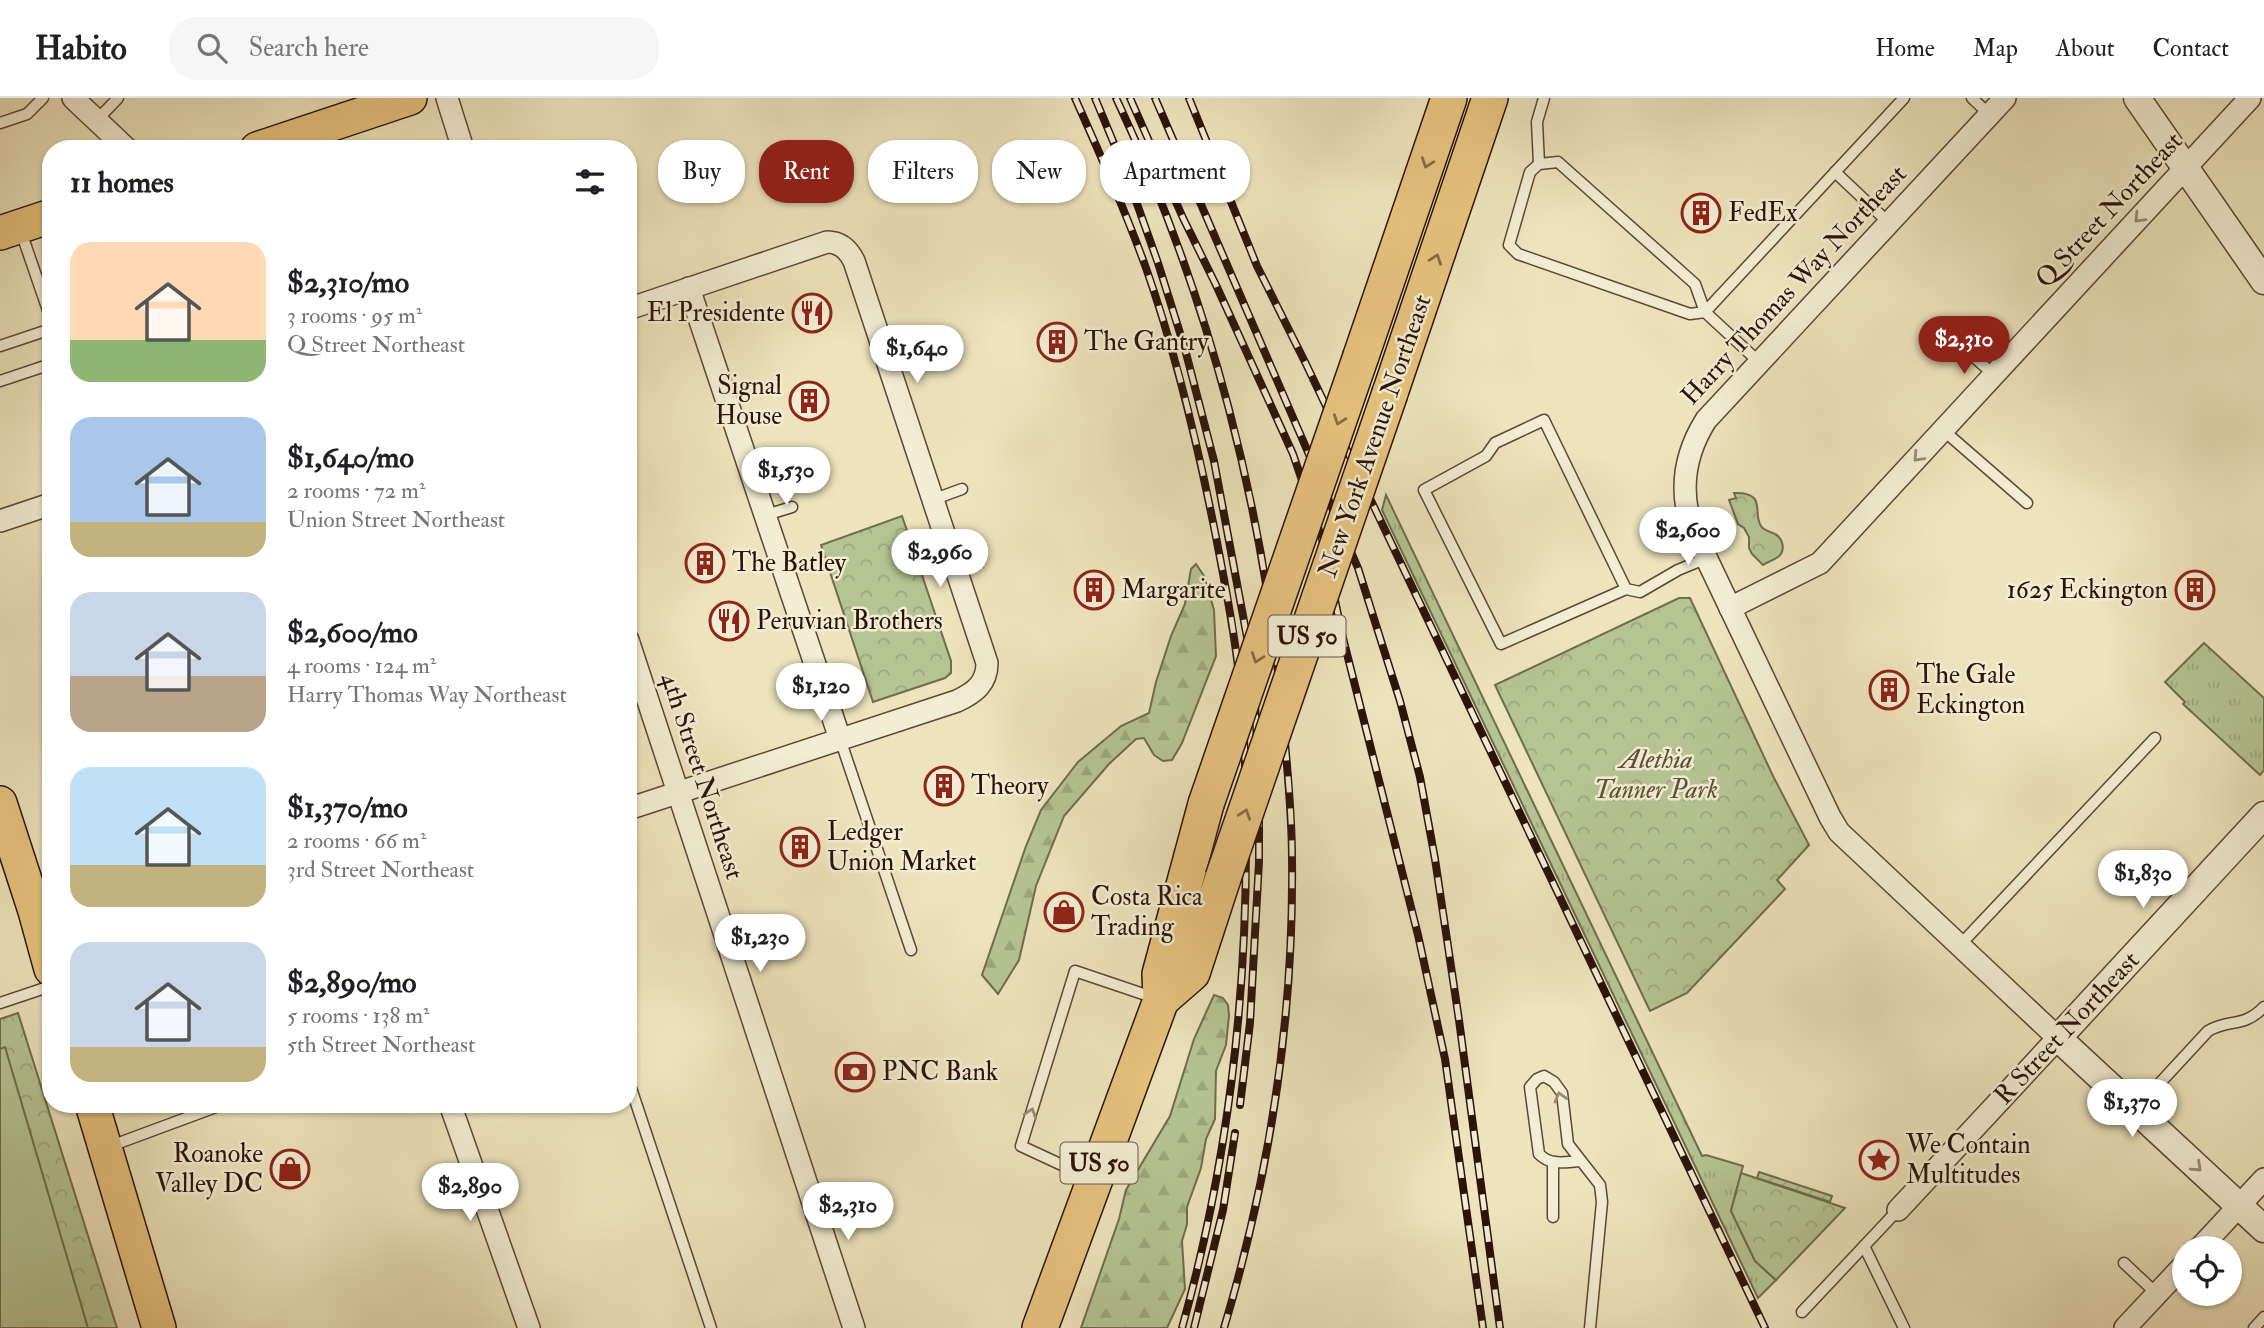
<!DOCTYPE html>
<html lang="en">
<head>
<meta charset="utf-8">
<style>
	body { margin:0; font-family:"IM FELL Double Pica",serif; background:#f6f6f6; color:#202124; height:100vh; display:flex; flex-direction:column; font-size:26px; white-space:nowrap }
	* { box-sizing:border-box; margin:0 }
	p { font-size:23px; color:#757577 }
	.icon { flex:none; width:38px; height:38px; fill:none; stroke:currentColor; stroke-width:2; stroke-linecap:round; stroke-linejoin:round }
	.map { position:relative; flex:1; overflow:hidden }
	.side { position:absolute; left:42px; top:42px; width:595px; height:973px; display:flex; flex-direction:column; background:#fff; border-radius:28px; box-shadow:0 2px 5px #0004 }
	.side>* { flex:none }
	.top-card { position:absolute; left:658px; top:42px; width:665px; height:63px; display:flex; gap:14px }
	.controls { position:absolute; left:2172px; top:1138px; display:grid; gap:14px }
	.controls a { display:grid; place-items:center; width:70px; height:70px; border-radius:50%; background:#fff; box-shadow:0 2px 5px #0004; font-size:35px }
	.price { position:absolute; translate:-50% -60px; padding:0 16px; border-radius:24px; background:#fff; color:#222; font-size:23px; line-height:46px; filter:drop-shadow(0 2px 4px #0008) }
	.price::after { content:''; position:absolute; left:50%; top:42px; width:21px; height:16px; margin-left:-10px; background:inherit; clip-path:polygon(0 0,100% 0,50% 100%) }
	.price.on { background:#8f2418; color:#fff }
	ul { padding:0; list-style:none }
	li { display:flex; align-items:center; gap:21px; height:175px; padding:0 28px }
	li span { display:grid; place-items:center; flex:none; width:196px; height:140px; border-radius:21px; color:#555 }
	li>.icon { margin-inline-start:auto }
	span .icon { width:84px; height:84px; fill:#fffc; stroke-width:1 }
	li b { font-size:30px }
	h2 { display:flex; justify-content:space-between; align-items:center; height:84px; padding:0 28px; font-size:30px }
	.pill { padding:0 24px; border-radius:28px; background:#fff; box-shadow:0 2px 5px #0004; font-size:24px; line-height:63px }
	.pill.on { background:#8f2418; color:#fff }
	header { display:flex; align-items:center; gap:42px; box-sizing:border-box; height:98px; padding:0 35px; background:#fff; border-bottom:2px solid #e0e0e0 }
	header strong { font-size:33px }
	nav { display:flex; gap:38px; margin-inline-start:auto; font-size:24px }
	.search { width:490px; height:63px; background:#f6f6f6; display:flex; align-items:center; gap:18px; box-sizing:border-box; padding:0 24px; border-radius:28px; color:#757577; font-size:26px }
	.map>svg:first-child { display:block }
	.grass { fill:url(#grass-tufts); stroke:#706c4e; stroke-width:2 }
	.forest { fill:url(#forest-firs); stroke:#706c4e; stroke-width:2 }
	.park { fill:url(#park-crowns); stroke:#706c4e; stroke-width:2 }
	.garden { fill:url(#garden-furrows); stroke:#706c4e; stroke-width:2 }
	.pitch { fill:#b5c493; stroke:#706c4e; stroke-width:2 }
	.lines { fill:none; stroke-linecap:round; stroke-linejoin:round }
	.service-casing { stroke:#5c4736; stroke-width:13 }
	.minor-casing { stroke:#5c4736; stroke-width:24 }
	.tertiary-casing { stroke:#5c4736; stroke-width:29 }
	.primary-casing { stroke:#2b1309; stroke-width:36 }
	.trunk-casing { stroke:#2b1309; stroke-width:38 }
	.service { stroke:#f3edd3; stroke-width:10 }
	.minor { stroke:#f3edd3; stroke-width:21 }
	.tertiary { stroke:#f3edd3; stroke-width:26 }
	.primary { stroke:#e6c27e; stroke-width:33 }
	.trunk { stroke:#e6c27e; stroke-width:35 }
	.rail-casing { stroke:#2b1309; stroke-width:8 }
	.rail { stroke:#f3edd3; stroke-width:5; stroke-dasharray:16; stroke-linecap:butt }
	.trunk-bridge-casing { stroke:#2b1309; stroke-width:38; stroke-linecap:butt }
	.trunk-bridge { stroke:#e6c27e; stroke-width:35 }
	.oneway { stroke:#886a44 }
	.oneway2 { stroke:#998b78 }
	.labels { text-anchor:middle; dominant-baseline:central; stroke-width:5; stroke-linejoin:round; paint-order:stroke }
	.shield { fill:#f3edd3; stroke:#675446; stroke-width:2 }
	.shield-label { font-size:24px; font-weight:bold; fill:#2b1309 }
	.street-label { font-size:26px; fill:#2b1309; stroke:#f3edd3 }
	.poi-label { font-size:26px; fill:#2b1309; stroke:#f3edd3; text-anchor:start }
	.park-label { font-size:26px; font-style:italic; fill:#5b5139; stroke:#f3edd3 }
</style>
</head>
<body>
<header>
<strong>Habito</strong>
<div class="search"><svg class="icon" aria-label="search" viewBox="0 0 24 24"><circle cx="10" cy="10" r="6"/><path d="M15 15l6 6"/></svg>Search here</div>
<nav><a>Home</a><a>Map</a><a>About</a><a>Contact</a></nav>
</header>
<div class="map">
<svg width="2264" height="1230" viewBox="0 0 2264 1230">
	<defs>
		<pattern id="grass-tufts" width="24" height="20" patternUnits="userSpaceOnUse" patternTransform="scale(1.75)"><rect width="24" height="20" fill="#b5c493"/><path d="M3 7l-1-3M5 7V3M7 7l1-3M15 17l-1-3M17 17v-4M19 17l1-3" fill="none" stroke="#9ca87d"/></pattern>
		<pattern id="forest-firs" width="22" height="20" patternUnits="userSpaceOnUse" patternTransform="scale(1.75)"><rect width="22" height="20" fill="#b5c493"/><path d="M5 1l3.5 6h-7zM16 11l3.5 6h-7z" fill="#9ca87d"/></pattern>
		<pattern id="park-crowns" width="20" height="18" patternUnits="userSpaceOnUse" patternTransform="scale(1.75)"><rect width="20" height="18" fill="#b5c493"/><path d="M2 6a3 3 0 1 1 6 0M12 15a3 3 0 1 1 6 0" fill="none" stroke="#9ca87d"/></pattern>
		<pattern id="garden-furrows" width="10" height="10" patternUnits="userSpaceOnUse" patternTransform="scale(1.75)"><rect width="10" height="10" fill="#b5c493"/><path d="M-1 1l2-2M0 10L10 0M9 11l2-2" fill="none" stroke="#9ca87d"/></pattern>
	</defs>
	<rect width="100%" height="100%" fill="#ede3bc"/>
	<filter id="stains"><feTurbulence type="fractalNoise" baseFrequency=".00286" numOctaves="4"/><feColorMatrix values="0 0 0 0 .2 0 0 0 0 .09 0 0 0 0 .02 0 0 0 .5 -.17"/></filter>
	<radialGradient id="worn" r=".72"><stop offset=".6" stop-color="#630" stop-opacity="0"/><stop offset="1" stop-color="#630" stop-opacity=".3"/></radialGradient>
	<!-- grass -->
	<g class="grass">
		<polygon points="1386,397 1702,1058 1706,1057 1743,1068 1731,1113 1755,1163 1776,1182 1758,1200 1382,412"/>
		<polygon points="2204,545 2264,600 2264,672 2260,677 2183,606 2185,604 2165,584"/>
	</g>
	<!-- forest -->
	<g class="forest">
		<polygon points="1196,466 1204,478 1214,512 1216,558 1182,645 1172,662 1163,663 1154,657 1144,640 1136,641 1109,666 1064,718 1036,788 1019,862 998,896 982,877 1026,748 1041,712 1078,664 1121,628 1149,615 1156,584 1171,538 1185,506 1191,471"/>
		<polygon points="1214,897 1223,900 1228,907 1229,918 1226,947 1216,973 1215,1021 1206,1041 1201,1070 1187,1109 1187,1126 1182,1143 1185,1191 1167,1230 1081,1230 1119,1121 1126,1092 1170,1018 1194,941"/>
	</g>
	<!-- park -->
	<g class="park">
		<path d="M 1734,395 C 1768,394 1752,415 1761,428 C 1764,433 1770,433 1775,436 C 1783,440 1786,453 1778,459 C 1774,462 1767,464 1763,467 L 1752,456 L 1749,450 L 1749,439 L 1744,430 L 1738,426 L 1729,402 L 1736,400 Z"/>
		<polygon points="902,418 951,563 951,575 945,580 873,604 821,447"/>
		<polygon points="1679,500 1690,500 1773,678 1809,747 1777,782 1785,791 1687,895 1650,913 1495,587"/>
		<polygon points="18,915 117,1230 0,1230 0,921"/>
		<polygon points="1741,1075 1845,1110 1776,1182 1755,1163 1731,1113"/>
	</g>
	<!-- garden -->
	<polygon class="garden" points="1759,1074 1832,1098 1830,1104 1757,1080"/>
	<!-- pitch -->
	<polygon class="pitch" points="5,949 88,1230 0,1230 0,951"/>
	<g class="lines">
		<defs>
			<g id="service">
				<polyline points="1972,0 1990,17"/>
				<polyline points="97,22 118,0"/>
				<polyline points="0,25 27,16 43,0"/>
				<polyline points="1539,66 1537,24 1544,0"/>
				<polyline points="1835,74 1889,125"/>
				<polyline points="20,131 51,221"/>
				<polyline points="1942,230 1994,277"/>
				<polyline points="0,248 51,231"/>
				<polyline points="1759,264 1705,214 1695,186 1558,64 1539,66 1530,74 1509,147 1518,156 1690,216 1705,214 1904,0"/>
				<polyline points="0,283 51,266"/>
				<polyline points="1943,332 2027,405"/>
				<polyline points="932,402 962,391"/>
				<polyline points="766,417 792,409"/>
				<polyline points="1626,491 1544,322 1495,345 1486,358 1424,392 1501,546 1626,491 1640,494 1678,472 1707,460"/>
				<polyline points="840,641 911,852"/>
				<polyline points="1960,847 2155,640"/>
				<polyline points="0,905 51,888"/>
				<polyline points="628,981 711,1230"/>
				<path d="M 2135,1012 L 2208,933 C 2230,920 2242,931 2264,909"/>
				<polyline points="108,1049 224,1006"/>
				<path d="M 1580,1063 C 1564,1064 1551,1068 1539,1056 L 1530,989 L 1537,981 L 1544,978 L 1554,984 L 1562,995 L 1568,1046 L 1600,1087 L 1602,1104 L 1590,1230"/>
				<polyline points="1553,1065 1553,1119"/>
				<polyline points="1090,1080 1021,1048 1075,873 1155,900"/>
				<polyline points="1864,1148 1904,1230"/>
				<polyline points="2124,1165 2157,1196"/>
				<polyline points="1802,1214 1898,1112"/>
				<polyline points="2254,1230 2264,1219"/>
			</g>
			<g id="minor">
				<polyline points="73,0 127,51"/>
				<polyline points="447,0 463,51"/>
				<polyline points="689,190 840,641"/>
				<path d="M 628,211 L 827,144 C 840,144 848,151 854,163 L 987,565 C 987,586 974,595 957,603 L 628,711"/>
				<polyline points="0,423 51,406"/>
				<polyline points="1730,510 1820,465 2250,0"/>
				<polyline points="628,542 854,1230"/>
				<polyline points="450,1006 529,1230"/>
				<path d="M 1898,1112 L 2058,940 L 1839,734 L 1830,719 L 1692,430 C 1679,392 1684,357 1706,322 L 2005,0"/>
				<polyline points="2200,1150 2264,1081"/>
				<polyline points="2125,1230 2184,1167"/>
			</g>
			<g id="tertiary">
				<polyline points="2137,0 2264,183"/>
				<polyline points="2264,717 2058,940 2264,1131"/>
			</g>
			<g id="primary">
				<polyline points="257,51 410,0"/>
				<polyline points="0,135 51,118"/>
				<polyline points="0,705 35,813 51,871"/>
				<polyline points="92,1006 159,1230"/>
			</g>
			<g id="trunk">
				<polyline points="1361,258 1449,0"/>
				<polyline points="1390,295 1490,0"/>
				<polyline points="1161,902 1192,875 1223,780"/>
				<polyline points="1040,1230 1161,902 1160,876 1206,706"/>
			</g>
		</defs>
		<!-- service casing -->
		<use href="#service" class="service-casing"/>
		<!-- minor casing -->
		<use href="#minor" class="minor-casing"/>
		<!-- tertiary casing -->
		<use href="#tertiary" class="tertiary-casing"/>
		<!-- primary casing -->
		<use href="#primary" class="primary-casing"/>
		<!-- trunk casing -->
		<use href="#trunk" class="trunk-casing"/>
		<!-- service -->
		<use href="#service" class="service"/>
		<!-- minor -->
		<use href="#minor" class="minor"/>
		<!-- tertiary -->
		<use href="#tertiary" class="tertiary"/>
		<!-- primary -->
		<use href="#primary" class="primary"/>
		<!-- trunk -->
		<use href="#trunk" class="trunk"/>
		<defs>
			<g id="rail">
				<path d="M 1075,0 C 1100,56 1125,112 1146,170 C 1177,258 1198,348 1216,439 C 1225,485 1234,531 1239,577 C 1245,629 1246,683 1246,735 C 1247,903 1227,1069 1182,1230"/>
				<polyline points="1095,0 1125,72 1158,165 1185,251 1214,363 1253,571 1259,678 1259,764 1250,925 1240,1007"/>
				<path d="M 1116,0 C 1210,199 1266,415 1284,634 C 1288,676 1292,719 1292,761 C 1294,919 1269,1079 1224,1230"/>
				<polyline points="1130,0 1183,120 1216,187 1293,356 1322,441 1343,540 1418,837 1445,961 1483,1230"/>
				<polyline points="1155,0 1358,470 1400,603 1420,679 1435,761 1459,922 1500,1230"/>
				<polyline points="1189,0 1257,168 1306,266 1765,1230"/>
				<polyline points="1194,1230 1223,1112 1235,1035"/>
			</g>
		</defs>
		<!-- rail casing -->
		<use href="#rail" class="rail-casing"/>
		<!-- rail -->
		<use href="#rail" class="rail"/>
		<defs>
			<g id="trunk-bridge">
				<polyline points="1206,706 1361,258"/>
				<polyline points="1223,780 1390,295"/>
			</g>
		</defs>
		<!-- trunk-bridge casing -->
		<use href="#trunk-bridge" class="trunk-bridge-casing"/>
		<!-- trunk-bridge -->
		<use href="#trunk-bridge" class="trunk-bridge"/>
	</g>
	<!-- one-way arrows -->
	<defs><path id="oneway-chevron" d="M-2-3.5L2.5 0L-2 3.5" fill="none" stroke-width="1.6" stroke-linecap="round" stroke-linejoin="round" transform="scale(1.75)"/></defs>
	<g class="oneway">
		<use href="#oneway-chevron" transform="translate(1427 65) rotate(109)"/>
		<use href="#oneway-chevron" transform="translate(1436 161) rotate(-71)"/>
		<use href="#oneway-chevron" transform="translate(1339 322) rotate(109)"/>
		<use href="#oneway-chevron" transform="translate(1257 560) rotate(109)"/>
		<use href="#oneway-chevron" transform="translate(1245 716) rotate(-71)"/>
	</g>
	<g class="oneway2">
		<use href="#oneway-chevron" transform="translate(2139 120) rotate(133)"/>
		<use href="#oneway-chevron" transform="translate(1918 359) rotate(133)"/>
		<use href="#oneway-chevron" transform="translate(1560 999) rotate(-106)"/>
		<use href="#oneway-chevron" transform="translate(1031 1015) rotate(-72)"/>
		<use href="#oneway-chevron" transform="translate(2197 1069) rotate(43)"/>
	</g>
	<!-- icons -->
	<defs>
		<symbol id="building-ring" viewBox="-11 -11 22 22"><circle r="9.5" fill="#f3edd3" stroke="#8f2418" stroke-width="1.5"/><path d="M-4-6H4V6H1V3H-1V6H-4ZM-2.5-4.3h1.7v1.8h-1.7ZM.8-4.3h1.7v1.8H.8ZM-2.5-1h1.7V.8h-1.7ZM.8-1h1.7V.8H.8Z" fill="#8f2418"/></symbol>
		<symbol id="restaurant-ring" viewBox="-11 -11 22 22"><circle r="9.5" fill="#f3edd3" stroke="#8f2418" stroke-width="1.5"/><path d="M-5-6h1v4h1v-4h1v4h1v-4h1v5L-1.5 .5V6h-2V.5L-5-1ZM5-6V6H3V1.5H1.5Q1.5-4 5-6Z" fill="#8f2418"/></symbol>
		<symbol id="shop-ring" viewBox="-11 -11 22 22"><circle r="9.5" fill="#f3edd3" stroke="#8f2418" stroke-width="1.5"/><path d="M-5-2.5h2.3a2.7 3.5 0 0 1 5.4 0H5L5.5 6h-11ZM-1.5-2.5h3a1.5 2.3 0 0 0-3 0Z" fill="#8f2418"/></symbol>
		<symbol id="bank-ring" viewBox="-11 -11 22 22"><circle r="9.5" fill="#f3edd3" stroke="#8f2418" stroke-width="1.5"/><path d="M-6-4H6V4H-6ZM0-2.3a2.3 2.3 0 1 0 0 4.6a2.3 2.3 0 1 0 0-4.6Z" fill="#8f2418"/></symbol>
		<symbol id="sight-ring" viewBox="-11 -11 22 22"><circle r="9.5" fill="#f3edd3" stroke="#8f2418" stroke-width="1.5"/><path d="M0-6L1.8-2.2L6-1.7L2.9 1.2L3.7 5.4L0 3.3L-3.7 5.4L-2.9 1.2L-6-1.7L-1.8-2.2Z" fill="#8f2418"/></symbol>
	</defs>
	<g fill-rule="evenodd">
		<use href="#building-ring" x="1679" y="93" width="44" height="44"/>
		<use href="#restaurant-ring" x="790" y="193" width="44" height="44"/>
		<use href="#building-ring" x="1035" y="222" width="44" height="44"/>
		<use href="#building-ring" x="787" y="281" width="44" height="44"/>
		<use href="#building-ring" x="683" y="443" width="44" height="44"/>
		<use href="#building-ring" x="1072" y="470" width="44" height="44"/>
		<use href="#building-ring" x="2173" y="470" width="44" height="44"/>
		<use href="#restaurant-ring" x="707" y="501" width="44" height="44"/>
		<use href="#building-ring" x="1867" y="570" width="44" height="44"/>
		<use href="#building-ring" x="922" y="666" width="44" height="44"/>
		<use href="#building-ring" x="778" y="727" width="44" height="44"/>
		<use href="#shop-ring" x="1042" y="792" width="44" height="44"/>
		<use href="#bank-ring" x="833" y="952" width="44" height="44"/>
		<use href="#sight-ring" x="1857" y="1040" width="44" height="44"/>
		<use href="#shop-ring" x="268" y="1049" width="44" height="44"/>
	</g>
	<g class="labels">
		<!-- shield labels -->
		<g class="shield">
			<rect x="1268.5" y="517.5" width="77" height="41" rx="5"/>
			<rect x="1060.5" y="1044.5" width="77" height="41" rx="5"/>
		</g>
		<g class="shield-label">
			<text x="1307" y="538">US 50</text>
			<text x="1099" y="1065">US 50</text>
		</g>
		<!-- street labels -->
		<g class="street-label">
			<text transform="translate(2109 112) rotate(-47)">Q Street Northeast</text>
			<text transform="translate(1794 187) rotate(-47)">Harry Thomas Way Northeast</text>
			<text transform="translate(1375 338) rotate(-71)">New York Avenue Northeast</text>
			<text transform="translate(702 678) rotate(72)">4th Street Northeast</text>
			<text transform="translate(2067 930) rotate(-47)">R Street Northeast</text>
		</g>
		<!-- poi labels -->
		<g class="poi-label">
			<text x="1728" y="115">FedEx</text>
			<text x="785" y="215" text-anchor="end">El Presidente</text>
			<text x="1084" y="244">The Gantry</text>
			<text x="782" y="288" text-anchor="end">Signal<tspan x="782" dy="30">House</tspan></text>
			<text x="732" y="465">The Batley</text>
			<text x="1121" y="492">Margarite</text>
			<text x="2168" y="492" text-anchor="end">1625 Eckington</text>
			<text x="756" y="523">Peruvian Brothers</text>
			<text x="1916" y="577">The Gale<tspan x="1916" dy="30">Eckington</tspan></text>
			<text x="971" y="688">Theory</text>
			<text x="827" y="734">Ledger<tspan x="827" dy="30">Union Market</tspan></text>
			<text x="1091" y="799">Costa Rica<tspan x="1091" dy="30">Trading</tspan></text>
			<text x="882" y="974">PNC Bank</text>
			<text x="1906" y="1047">We Contain<tspan x="1906" dy="30">Multitudes</tspan></text>
			<text x="263" y="1056" text-anchor="end">Roanoke<tspan x="263" dy="30">Valley DC</tspan></text>
		</g>
		<!-- park labels -->
		<g class="park-label">
			<text x="1656" y="662">Alethia<tspan x="1656" dy="30">Tanner Park</tspan></text>
		</g>
	</g>
	<rect width="100%" height="100%" filter="url(#stains)"/>
	<rect width="100%" height="100%" fill="url(#worn)"/>
</svg>
<div class="controls">
<a><svg class="icon" aria-label="locate" viewBox="0 0 24 24"><circle cx="12" cy="12" r="6"/><path d="M12 2v4M12 18v4M2 12h4M18 12h4"/></svg></a>
</div>
<b class="price on" style="left:1964px;top:278px">$2,310</b>
<b class="price" style="left:917px;top:287px">$1,640</b>
<b class="price" style="left:786px;top:409px">$1,530</b>
<b class="price" style="left:1688px;top:469px">$2,600</b>
<b class="price" style="left:940px;top:491px">$2,960</b>
<b class="price" style="left:821px;top:625px">$1,120</b>
<b class="price" style="left:2143px;top:812px">$1,830</b>
<b class="price" style="left:760px;top:876px">$1,230</b>
<b class="price" style="left:2132px;top:1041px">$1,370</b>
<b class="price" style="left:470px;top:1125px">$2,890</b>
<b class="price" style="left:848px;top:1144px">$2,310</b>
<div class="top-card">
<a class="pill">Buy</a>
<a class="pill on">Rent</a>
<a class="pill">Filters</a>
<a class="pill">New</a>
<a class="pill">Apartment</a>
</div>
<section class="side">
<h2>11 homes<svg class="icon" aria-label="filters" viewBox="0 0 24 24"><path d="M4 7h16M4 17h16"/><circle cx="9" cy="7" r="2"/><circle cx="15" cy="17" r="2"/></svg></h2>
<ul>
<li><span style="background:linear-gradient(#ffd9b3 70%,#8fb573 0)"><svg class="icon" aria-label="home" viewBox="0 0 24 24"><path d="M3 11l9-7 9 7M6 9v11h12V9"/></svg></span><div><b>$2,310/mo</b><p>3 rooms · 95 m²</p><p>Q Street Northeast</p></div></li>
<li><span style="background:linear-gradient(#a9c7e8 75%,#c2b280 0)"><svg class="icon" aria-label="home" viewBox="0 0 24 24"><path d="M3 11l9-7 9 7M6 9v11h12V9"/></svg></span><div><b>$1,640/mo</b><p>2 rooms · 72 m²</p><p>Union Street Northeast</p></div></li>
<li><span style="background:linear-gradient(#c9d6e8 60%,#b9a48a 0)"><svg class="icon" aria-label="home" viewBox="0 0 24 24"><path d="M3 11l9-7 9 7M6 9v11h12V9"/></svg></span><div><b>$2,600/mo</b><p>4 rooms · 124 m²</p><p>Harry Thomas Way Northeast</p></div></li>
<li><span style="background:linear-gradient(#bfe0f5 70%,#c2b280 0)"><svg class="icon" aria-label="home" viewBox="0 0 24 24"><path d="M3 11l9-7 9 7M6 9v11h12V9"/></svg></span><div><b>$1,370/mo</b><p>2 rooms · 66 m²</p><p>3rd Street Northeast</p></div></li>
<li><span style="background:linear-gradient(#c9d6e8 75%,#c2b280 0)"><svg class="icon" aria-label="home" viewBox="0 0 24 24"><path d="M3 11l9-7 9 7M6 9v11h12V9"/></svg></span><div><b>$2,890/mo</b><p>5 rooms · 138 m²</p><p>5th Street Northeast</p></div></li>
</ul>
</section>
</div>
</body>
</html>
